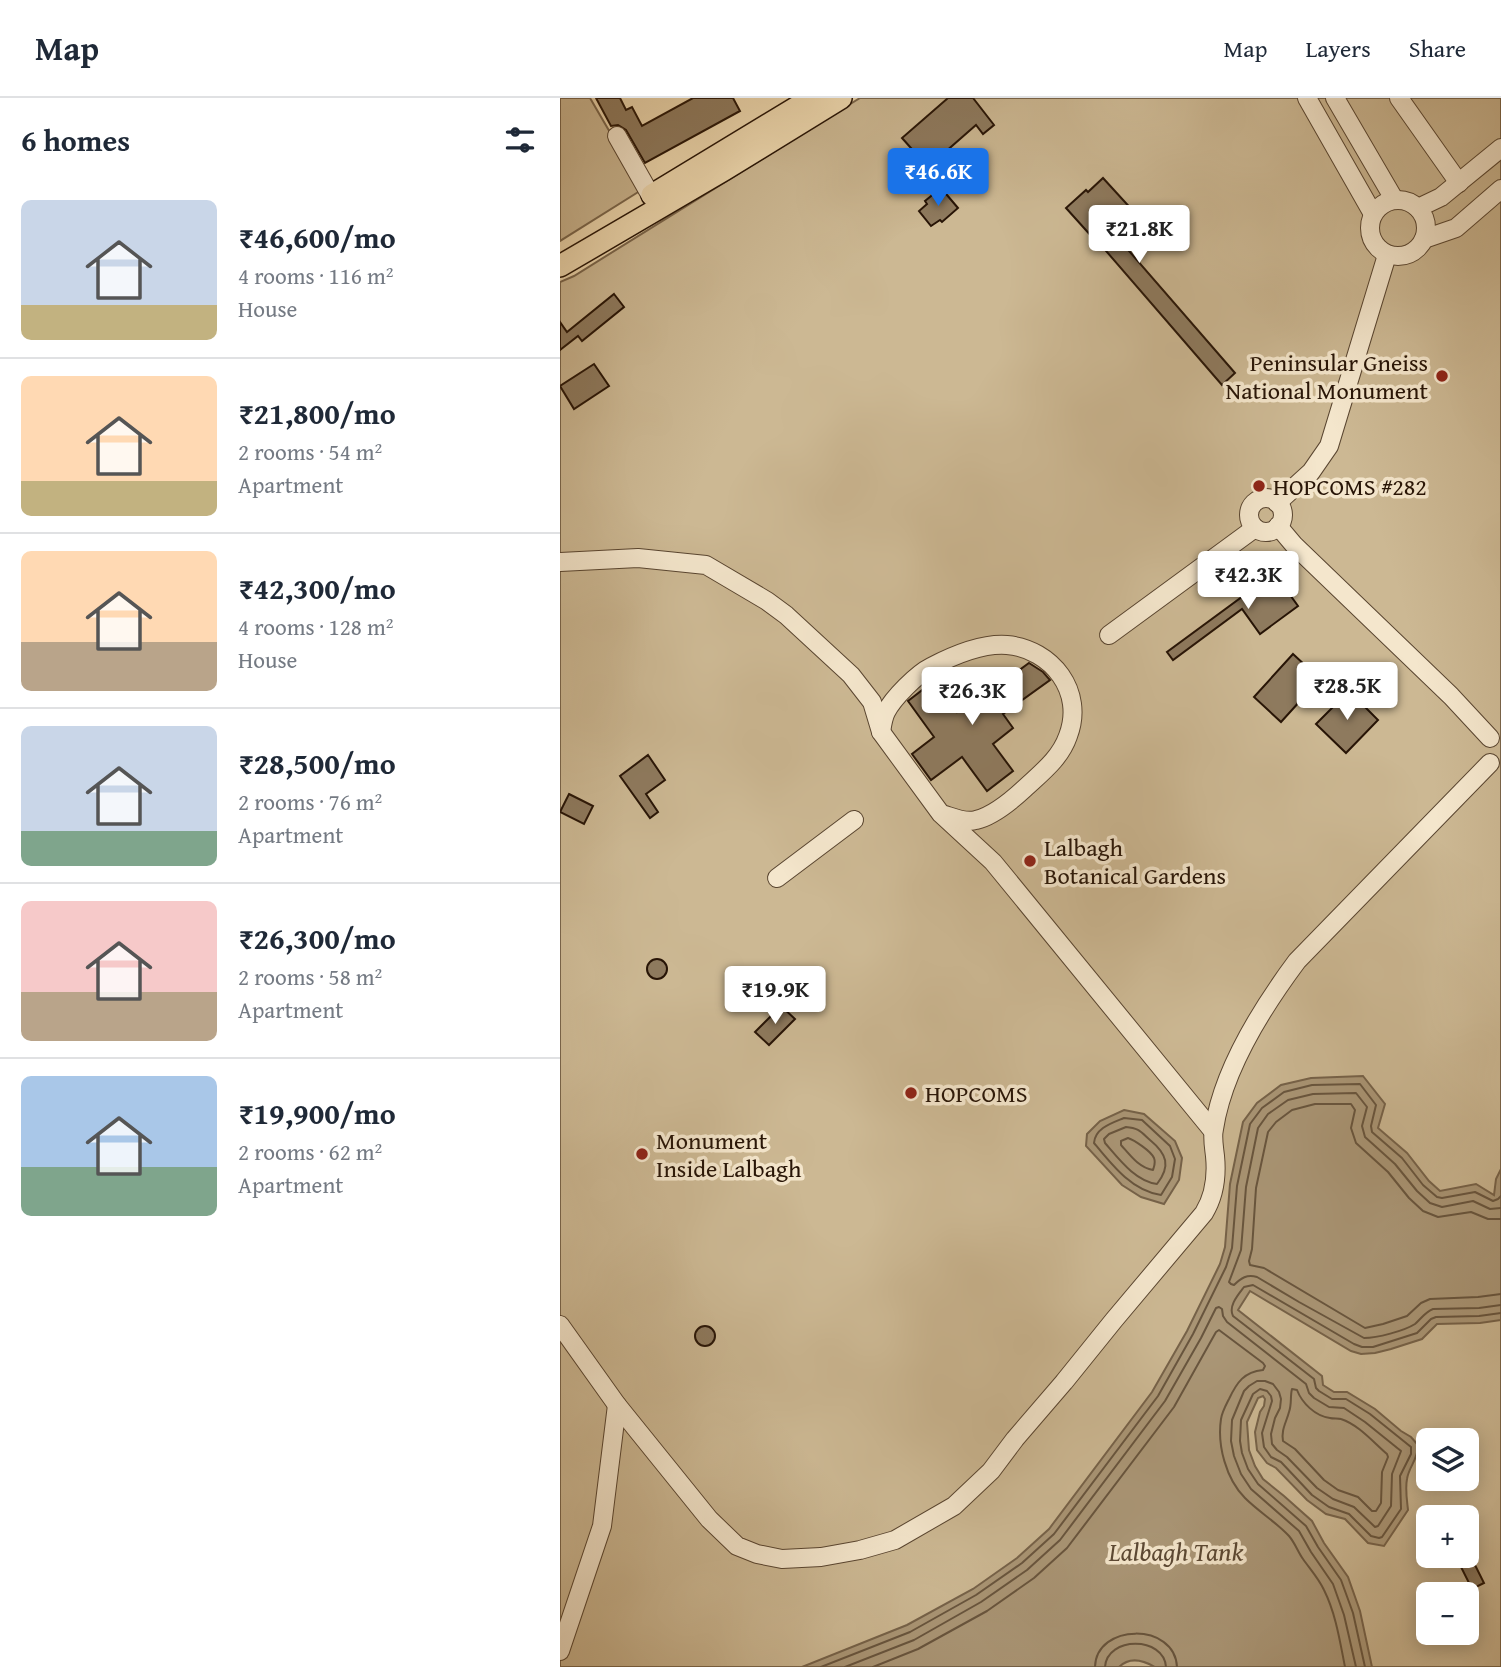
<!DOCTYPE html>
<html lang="en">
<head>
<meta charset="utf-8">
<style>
	body { margin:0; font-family:"Gentium Book Plus",serif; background:#f6f6f7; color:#1f2937; height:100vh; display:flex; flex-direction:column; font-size:26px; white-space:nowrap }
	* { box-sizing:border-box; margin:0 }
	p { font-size:23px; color:#747a83 }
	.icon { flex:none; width:38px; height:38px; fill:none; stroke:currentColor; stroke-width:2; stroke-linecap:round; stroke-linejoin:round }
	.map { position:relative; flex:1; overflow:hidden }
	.side { display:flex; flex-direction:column; background:#fff; width:560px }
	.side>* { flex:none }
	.tools { position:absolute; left:856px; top:1330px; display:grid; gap:14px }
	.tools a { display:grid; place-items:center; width:63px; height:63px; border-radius:10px; background:#fff; box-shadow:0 4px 18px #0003; font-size:35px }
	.price { position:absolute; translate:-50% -60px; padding:0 16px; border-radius:7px; background:#fff; color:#222; font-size:23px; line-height:46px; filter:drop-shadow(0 2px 4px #0008) }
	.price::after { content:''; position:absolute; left:50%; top:42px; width:21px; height:16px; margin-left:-10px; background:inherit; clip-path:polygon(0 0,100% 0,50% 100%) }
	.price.current { background:#1a73e8; color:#fff }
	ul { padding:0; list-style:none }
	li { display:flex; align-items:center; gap:21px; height:175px; padding:0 21px }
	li+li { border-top:2px solid #e0e1e3 }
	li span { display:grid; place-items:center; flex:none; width:196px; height:140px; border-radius:10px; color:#555 }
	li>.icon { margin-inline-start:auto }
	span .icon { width:84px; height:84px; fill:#fffc; stroke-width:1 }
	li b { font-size:30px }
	h2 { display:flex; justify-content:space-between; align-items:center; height:84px; padding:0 21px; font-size:30px }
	header { display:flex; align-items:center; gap:42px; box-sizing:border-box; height:98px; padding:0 35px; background:#fff; border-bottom:2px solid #e0e1e3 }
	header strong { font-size:33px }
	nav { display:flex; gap:38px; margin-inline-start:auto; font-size:24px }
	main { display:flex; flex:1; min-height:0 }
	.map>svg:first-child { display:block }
	.green { fill:#ccb893; stroke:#7a664c; stroke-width:2; fill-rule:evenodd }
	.water { fill:#aa9676; stroke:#766249; stroke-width:2 }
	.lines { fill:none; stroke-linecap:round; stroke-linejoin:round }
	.shore { stroke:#68553e; stroke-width:2 }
	.building { fill:#8e7a5e; stroke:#271406; stroke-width:2 }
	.minor-casing { stroke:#594530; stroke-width:20 }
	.major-casing { stroke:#271406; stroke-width:24 }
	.minor { stroke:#f4e6cc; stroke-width:18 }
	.major { stroke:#eed9b0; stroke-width:21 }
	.poi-dot { fill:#8f2418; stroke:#f4e6cc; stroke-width:2.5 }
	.labels { text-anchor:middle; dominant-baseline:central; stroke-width:7; stroke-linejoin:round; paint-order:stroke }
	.poi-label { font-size:24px; fill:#271406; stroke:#f4e6cc; text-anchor:start }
	.water-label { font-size:26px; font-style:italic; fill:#5b4833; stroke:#f4e6cc }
</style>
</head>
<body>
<header>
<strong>Map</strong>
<nav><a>Map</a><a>Layers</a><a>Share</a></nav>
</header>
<main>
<section class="side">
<h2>6 homes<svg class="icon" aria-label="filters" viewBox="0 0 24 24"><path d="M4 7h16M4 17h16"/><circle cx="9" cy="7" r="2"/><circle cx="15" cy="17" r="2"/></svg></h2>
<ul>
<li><span style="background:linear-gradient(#c9d6e8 75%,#c2b280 0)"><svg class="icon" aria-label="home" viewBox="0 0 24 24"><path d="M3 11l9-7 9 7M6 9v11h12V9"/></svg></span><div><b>₹46,600/mo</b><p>4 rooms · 116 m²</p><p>House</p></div></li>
<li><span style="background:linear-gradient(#ffd9b3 75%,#c2b280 0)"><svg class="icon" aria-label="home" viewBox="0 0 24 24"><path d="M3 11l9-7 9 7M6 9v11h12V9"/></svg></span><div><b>₹21,800/mo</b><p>2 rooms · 54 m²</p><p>Apartment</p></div></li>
<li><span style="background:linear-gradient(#ffd9b3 65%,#b9a48a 0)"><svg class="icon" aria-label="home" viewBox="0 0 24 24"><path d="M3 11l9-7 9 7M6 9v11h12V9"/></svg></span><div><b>₹42,300/mo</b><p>4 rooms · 128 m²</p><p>House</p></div></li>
<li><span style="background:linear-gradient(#c9d6e8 75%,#7fa58c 0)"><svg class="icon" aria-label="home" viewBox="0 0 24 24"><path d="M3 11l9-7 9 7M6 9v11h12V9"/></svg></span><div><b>₹28,500/mo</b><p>2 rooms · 76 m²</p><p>Apartment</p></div></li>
<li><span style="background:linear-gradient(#f6c9c9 65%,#b9a48a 0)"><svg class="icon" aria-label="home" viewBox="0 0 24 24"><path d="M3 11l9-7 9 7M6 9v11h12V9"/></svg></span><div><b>₹26,300/mo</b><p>2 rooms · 58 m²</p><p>Apartment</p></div></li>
<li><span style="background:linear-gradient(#a9c7e8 65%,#7fa58c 0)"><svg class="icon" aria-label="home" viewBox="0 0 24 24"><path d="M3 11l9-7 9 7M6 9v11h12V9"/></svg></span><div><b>₹19,900/mo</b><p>2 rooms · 62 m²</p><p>Apartment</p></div></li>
</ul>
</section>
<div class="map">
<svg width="941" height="1569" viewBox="0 0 941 1569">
	<rect width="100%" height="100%" fill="#eed9b0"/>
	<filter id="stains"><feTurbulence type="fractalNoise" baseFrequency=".00286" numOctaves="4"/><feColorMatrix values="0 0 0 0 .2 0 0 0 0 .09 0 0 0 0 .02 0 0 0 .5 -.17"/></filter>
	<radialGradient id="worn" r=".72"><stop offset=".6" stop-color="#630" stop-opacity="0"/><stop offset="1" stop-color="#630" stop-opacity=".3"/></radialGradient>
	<!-- green -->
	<g class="green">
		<polygon points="0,0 30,0 83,91 0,143"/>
		<path d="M 300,0 L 941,0 L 941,1569 L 0,1569 L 0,184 L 14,178 ZM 868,1342 L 906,1342 L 906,1381 L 868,1381 ZM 868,1419 L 906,1419 L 906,1458 L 868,1458 ZM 868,1496 L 906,1496 L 906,1535 L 868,1535 Z"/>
	</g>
	<!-- water -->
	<g class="water">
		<path d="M 803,978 L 825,1006 L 818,1030 L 847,1055 L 869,1083 L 880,1093 L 916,1086 L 934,1097 L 936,1081 L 941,1071 L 941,1222 L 920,1225 L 877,1226 L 862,1241 L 831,1251 L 815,1255 L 801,1256 L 791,1253 L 690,1193 L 678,1212 L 762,1278 L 763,1287 L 774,1294 L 787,1294 L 815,1311 L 841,1333 L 851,1339 L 858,1347 C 858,1362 849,1368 847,1381 C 845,1391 847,1402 848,1412 L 824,1448 L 808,1445 L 785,1421 L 766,1416 L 747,1402 L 716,1370 L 707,1365 L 697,1352 L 695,1334 L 700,1314 L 704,1308 L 705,1301 L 703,1298 L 698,1300 L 687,1324 L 689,1352 L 695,1368 L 703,1381 L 724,1398 L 752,1423 L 764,1445 L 788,1479 L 800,1513 L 812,1569 L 595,1569 C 583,1562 570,1558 559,1569 L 242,1569 L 347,1527 L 413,1491 L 457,1460 L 489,1431 L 592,1294 L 627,1233 L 660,1166 L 665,1149 L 670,1086 L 683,1024 L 697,1005 L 721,987 L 751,980 Z"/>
		<polygon points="564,1012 584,1016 615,1043 622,1060 619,1082 604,1106 581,1099 562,1087 526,1048 527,1036 540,1023"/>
	</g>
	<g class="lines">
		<!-- shore -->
		<g class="shore">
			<path d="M 564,1020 L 582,1022 L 610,1048 L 615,1061 L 612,1079 L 601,1097 C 572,1093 552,1067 534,1045 C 535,1030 552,1025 564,1020 Z"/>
			<path d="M 566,1029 C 579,1030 581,1034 590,1042 C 607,1056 611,1068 597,1086 C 575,1083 559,1061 545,1045 L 544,1041 L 549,1036 Z"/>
			<path d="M 568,1040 C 574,1042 591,1053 594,1060 C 596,1065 594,1068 593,1072 C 579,1070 570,1057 561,1047 L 561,1043 Z"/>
			<path d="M 941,1110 L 930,1111 L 913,1103 L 882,1109 L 870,1105 L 857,1093 L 835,1066 L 805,1039 L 802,1028 L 807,1009 L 796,995 L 753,996 L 728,1002 L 708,1016 L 698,1030 L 686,1089 L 681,1152 L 669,1184 L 671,1186 L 674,1187 C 681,1180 687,1176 697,1179 L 739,1204 L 804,1240 C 817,1240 844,1233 855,1226 C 861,1221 865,1214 873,1211 L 919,1210 L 941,1207"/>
			<polyline points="941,1121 928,1121 911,1114 878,1119 863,1113 849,1100 828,1074 796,1045 791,1030 795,1012 791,1006 755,1006 732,1012 716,1024 708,1034 696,1090 692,1151 689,1163 690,1167 704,1170 805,1230 823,1226 847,1218 861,1205 870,1201 918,1199 941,1196"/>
			<path d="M 732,1291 L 737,1292 C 742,1305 755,1318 770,1320 C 773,1321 779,1320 781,1321 C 799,1327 813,1344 827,1356 L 828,1359 L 822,1374 L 821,1405 L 816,1413 L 812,1413 L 798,1399 L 778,1392 L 764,1382 L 735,1351 L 723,1343 C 721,1332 726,1325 729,1314 C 732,1306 730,1298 732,1291 Z"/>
			<polyline points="261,1569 350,1534 416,1497 462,1465 494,1436 598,1298 633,1236 666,1169 672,1150 677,1088 690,1026 702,1010 724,994 752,987 800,986 816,1007 811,1028 812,1034 842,1060 863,1087 877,1099 882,1100 915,1094 933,1103 938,1101 941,1098"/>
			<polyline points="285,1569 354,1542 421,1504 467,1472 500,1442 605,1303 641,1240 656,1210 659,1209 662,1211 663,1218 667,1224 746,1286 749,1295 754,1300 769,1309 784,1310 805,1324 841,1353 832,1376 831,1408 818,1428 815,1429 794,1409 773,1401 757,1390 727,1359 717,1352 712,1346 711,1336 715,1320 720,1310 721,1301 719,1294 713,1286 705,1283 697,1283 689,1288 684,1293 672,1322 671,1343 674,1358 681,1376 691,1391 739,1433 751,1454 773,1486 784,1517 796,1569"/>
			<path d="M 313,1569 L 358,1551 L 427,1513 L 474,1480 L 507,1450 L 614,1309 L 656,1234 L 659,1232 L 703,1265 L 705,1268 L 703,1272 C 684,1274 677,1284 669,1301 C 666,1307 662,1314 661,1321 C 657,1347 666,1381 685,1400 C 699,1414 716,1424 729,1438 C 735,1445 738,1454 743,1461 C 750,1471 759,1481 764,1492 C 776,1516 780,1544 785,1569"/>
			<path d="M 535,1569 C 536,1525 615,1524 617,1569"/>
			<path d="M 545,1569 C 547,1538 604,1538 606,1569"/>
			<path d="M 805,1569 L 793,1515 L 781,1482 L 758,1449 L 746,1428 L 698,1386 L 688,1371 L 682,1355 L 680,1343 L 681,1322 L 693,1296 L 700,1291 L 707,1293 L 711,1298 L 712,1303 L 702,1335 L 704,1349 L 711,1359 L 721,1364 L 752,1397 L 769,1409 L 789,1416 L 811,1438 L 819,1440 L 822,1439 L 841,1411 L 840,1378 L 851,1356 L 851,1349 L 810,1316 L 786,1301 L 772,1301 L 759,1293 L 756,1290 L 754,1281 L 673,1218 C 668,1208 678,1197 684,1189 L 693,1187 L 794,1246 L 802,1249 L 813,1249 L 857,1235 L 871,1221 L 876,1219 L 919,1218 L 941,1215"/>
		</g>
	</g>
	<!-- building -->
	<g class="building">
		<polygon points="36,0 60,0 66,12 72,9 82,28 133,0 173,0 180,13 85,65 66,32 58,27 51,28"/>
		<polygon points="388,0 413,0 434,27 423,36 416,27 368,69 342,40"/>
		<polygon points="543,80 585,126 563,146 675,275 662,287 534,139 533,140 506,110 526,92 528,94"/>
		<polygon points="381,90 398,110 382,124 380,122 371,128 359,113 367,106 365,103"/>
		<polygon points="54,196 64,209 22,243 18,238 0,252 0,224 7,234"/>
		<polygon points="34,266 49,288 14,311 0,288"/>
		<polygon points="717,473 723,481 720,483 738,508 700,536 682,511 613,562 607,554"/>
		<polygon points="733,556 760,581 721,624 694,599"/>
		<polygon points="469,565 483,574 490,582 443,616 453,630 433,646 453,673 427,693 402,659 371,682 352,656 374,639 348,603 374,583 397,614 421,596 423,599"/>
		<polygon points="789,593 818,622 786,655 756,626"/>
		<polygon points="88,657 105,682 86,696 98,714 90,720 60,678"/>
		<polygon points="9,696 33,708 24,726 0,714"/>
		<circle cx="97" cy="871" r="10"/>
		<polygon points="221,908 235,921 209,947 195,934"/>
		<circle cx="145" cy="1238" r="10"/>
		<polygon points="911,1459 924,1485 912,1491 899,1465"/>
	</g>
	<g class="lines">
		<defs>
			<g id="minor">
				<polyline points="747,0 813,116"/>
				<polyline points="775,0 834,101"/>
				<polyline points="839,0 899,85"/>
				<polyline points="57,38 91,98"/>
				<circle cx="838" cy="130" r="28"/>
				<polyline points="858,110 881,99 941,50"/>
				<polyline points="864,141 896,130 941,91"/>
				<circle cx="706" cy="417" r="17"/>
				<polyline points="717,405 751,374 769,348 827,157"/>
				<polyline points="718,428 734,447 891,598 930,640"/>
				<polyline points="0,464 78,460 146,467 207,503 226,517 291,577 312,604 321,634 381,716 433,764 653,1033"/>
				<polyline points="549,537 695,430"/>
				<path d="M 321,634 C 322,628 323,620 326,614 C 333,600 357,576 371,569 C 392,558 422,545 447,547 C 492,551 525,594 508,638 C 500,661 481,675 464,691 C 451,703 433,718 416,722 C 406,725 394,720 385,717"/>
				<polyline points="217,780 294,722"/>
				<path d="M 0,1227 L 57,1307 L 149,1421 L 177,1448 L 197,1456 L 222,1461 L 261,1459 L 300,1452 L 335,1442 L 394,1408 L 431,1373 L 455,1341 L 504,1284 L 554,1222 L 644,1115 C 655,1097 657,1078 655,1058 C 654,1049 652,1039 654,1031 C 663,971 702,910 737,863 L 930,665"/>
				<polyline points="0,1553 42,1428 57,1307"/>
			</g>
			<g id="major">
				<polyline points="92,97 252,0"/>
				<polyline points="0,168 164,72 281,0"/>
			</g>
		</defs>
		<!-- minor casing -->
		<use href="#minor" class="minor-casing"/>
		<!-- major casing -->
		<use href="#major" class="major-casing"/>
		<!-- minor -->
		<use href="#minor" class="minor"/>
		<!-- major -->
		<use href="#major" class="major"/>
	</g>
	<!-- markers -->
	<g class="poi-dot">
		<circle cx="882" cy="278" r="7"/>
		<circle cx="699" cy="388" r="7"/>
		<circle cx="470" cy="763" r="7"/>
		<circle cx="351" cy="995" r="7"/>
		<circle cx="82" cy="1056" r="7"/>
	</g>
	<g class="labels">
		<!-- poi labels -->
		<g class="poi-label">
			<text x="868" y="264" text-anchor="end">Peninsular Gneiss<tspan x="868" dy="28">National Monument</tspan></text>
			<text x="713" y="388">HOPCOMS #282</text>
			<text x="484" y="749">Lalbagh<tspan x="484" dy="28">Botanical Gardens</tspan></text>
			<text x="365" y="995">HOPCOMS</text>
			<text x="96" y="1042">Monument<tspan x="96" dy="28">Inside Lalbagh</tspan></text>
		</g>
		<!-- water labels -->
		<g class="water-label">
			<text x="616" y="1453">Lalbagh Tank</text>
		</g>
	</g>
	<rect width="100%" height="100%" filter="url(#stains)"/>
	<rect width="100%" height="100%" fill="url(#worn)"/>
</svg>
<div class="tools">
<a><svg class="icon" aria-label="layers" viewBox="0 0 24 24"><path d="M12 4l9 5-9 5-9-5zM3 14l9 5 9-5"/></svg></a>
<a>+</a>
<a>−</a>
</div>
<b class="price current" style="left:378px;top:110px">₹46.6K</b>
<b class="price" style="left:579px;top:167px">₹21.8K</b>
<b class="price" style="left:688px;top:513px">₹42.3K</b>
<b class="price" style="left:787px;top:624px">₹28.5K</b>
<b class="price" style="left:412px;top:629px">₹26.3K</b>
<b class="price" style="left:215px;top:928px">₹19.9K</b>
</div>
</main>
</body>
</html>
